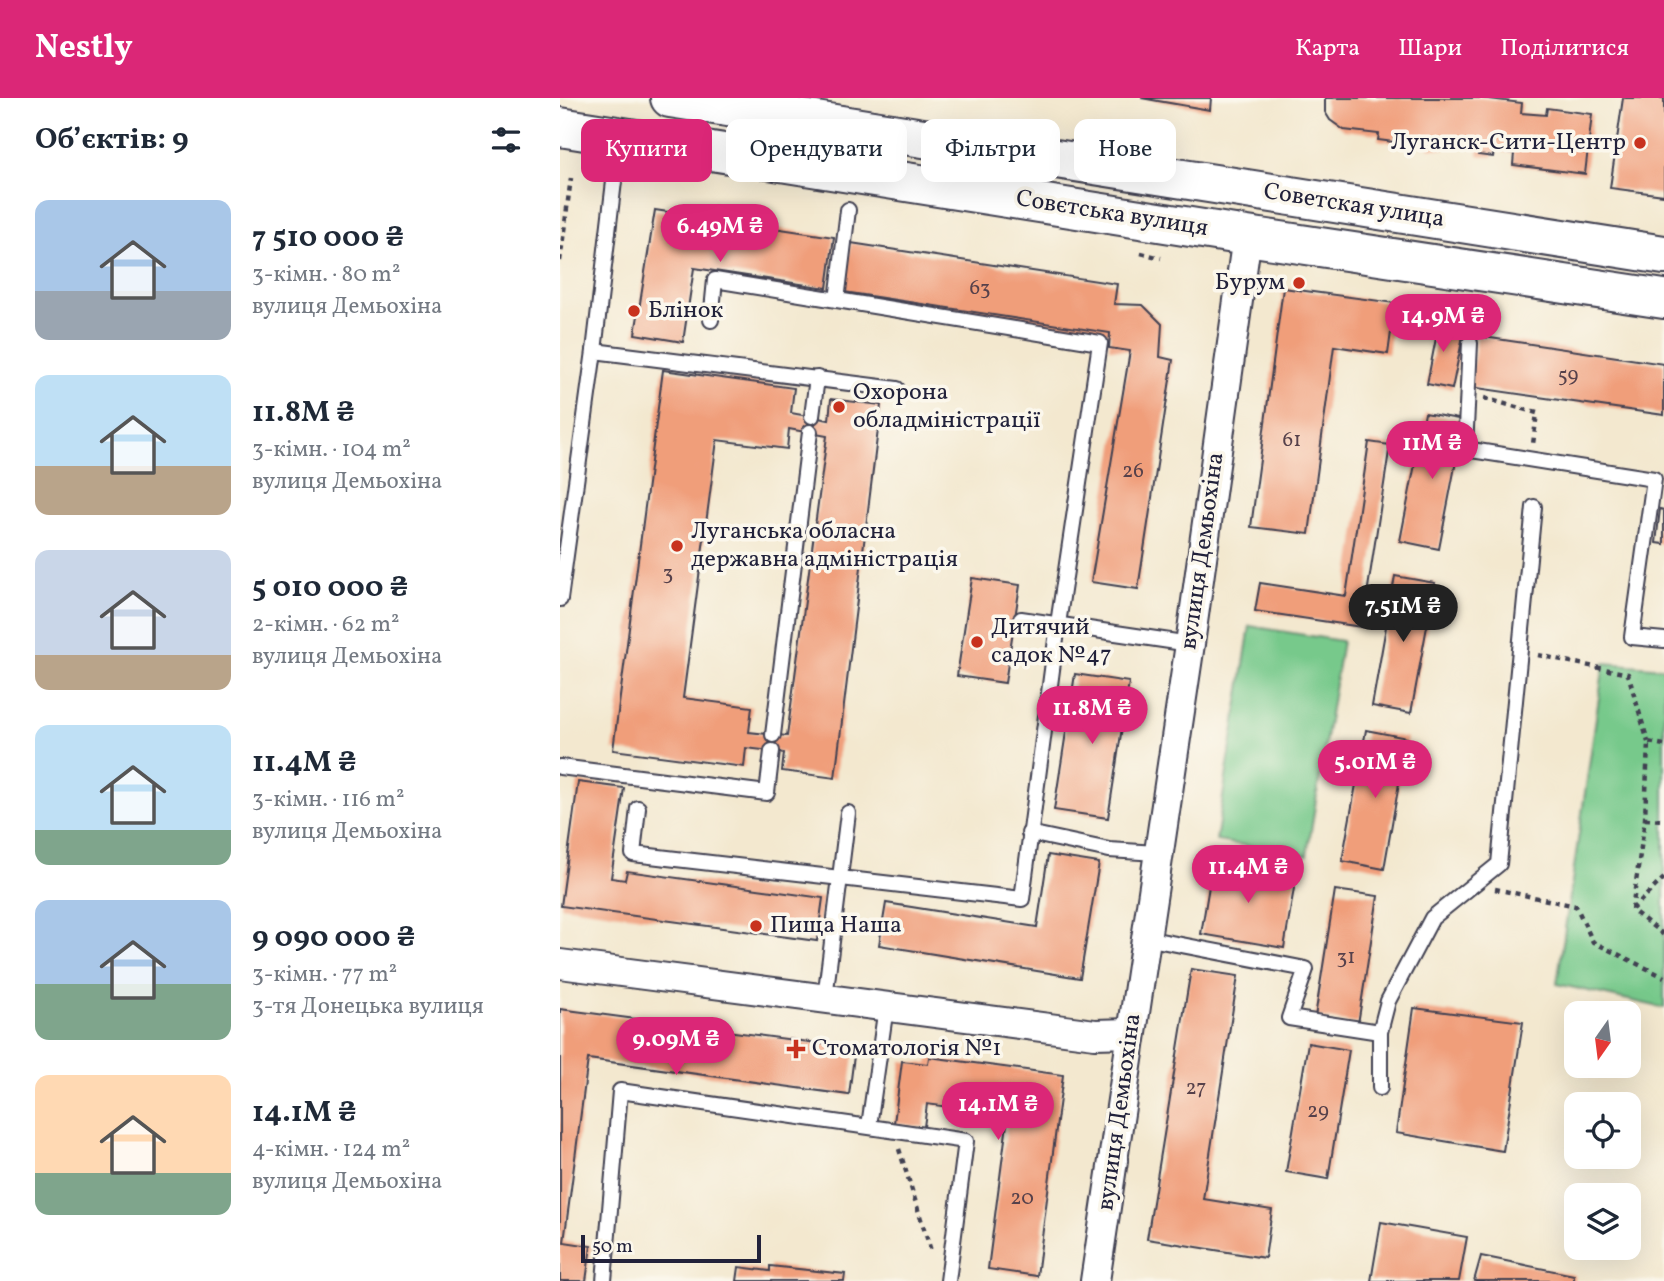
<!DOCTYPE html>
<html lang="uk">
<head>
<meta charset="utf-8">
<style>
	body { margin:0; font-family:Vollkorn,serif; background:#f2f2f3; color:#1f2937; height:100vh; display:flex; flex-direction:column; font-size:26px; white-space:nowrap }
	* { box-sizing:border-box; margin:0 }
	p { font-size:23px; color:#747a83 }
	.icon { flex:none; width:38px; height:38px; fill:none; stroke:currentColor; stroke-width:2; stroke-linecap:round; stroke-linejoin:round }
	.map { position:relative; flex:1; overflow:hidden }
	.side { display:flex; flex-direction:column; background:#fff; width:560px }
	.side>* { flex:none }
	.banner { position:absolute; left:21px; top:21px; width:665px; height:63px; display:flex; gap:14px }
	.needle { width:46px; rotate:194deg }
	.tools { position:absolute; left:1004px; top:903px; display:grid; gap:14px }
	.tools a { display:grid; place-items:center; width:77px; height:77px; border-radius:14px; background:#fff; box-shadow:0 7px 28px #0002; font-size:35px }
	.scale { position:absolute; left:21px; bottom:18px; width:180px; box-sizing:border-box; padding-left:7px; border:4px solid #22223b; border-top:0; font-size:19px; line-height:24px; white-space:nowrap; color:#22223b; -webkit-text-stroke:5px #fbf7ec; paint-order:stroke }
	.price { position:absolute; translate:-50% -60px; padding:0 16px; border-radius:24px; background:#db2777; color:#fff; font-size:23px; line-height:46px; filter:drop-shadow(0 2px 4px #0008) }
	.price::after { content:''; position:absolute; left:50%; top:42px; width:21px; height:16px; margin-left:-10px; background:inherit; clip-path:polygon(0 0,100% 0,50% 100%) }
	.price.current { background:#222; color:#fff }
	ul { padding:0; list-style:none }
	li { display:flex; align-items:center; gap:21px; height:175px; padding:0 35px }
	li span { display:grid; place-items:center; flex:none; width:196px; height:140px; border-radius:14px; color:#555 }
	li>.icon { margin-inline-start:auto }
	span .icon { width:84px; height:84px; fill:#fffc; stroke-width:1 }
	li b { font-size:30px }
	h2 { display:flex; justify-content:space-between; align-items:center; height:84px; padding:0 35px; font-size:30px }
	.pill { padding:0 24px; border-radius:14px; background:#fff; box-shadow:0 7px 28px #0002; font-size:24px; line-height:63px }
	.pill.current { background:#db2777; color:#fff }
	header { display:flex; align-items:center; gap:42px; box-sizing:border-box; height:98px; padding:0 35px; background:#db2777; color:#fff }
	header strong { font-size:33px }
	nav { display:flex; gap:38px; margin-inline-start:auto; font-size:24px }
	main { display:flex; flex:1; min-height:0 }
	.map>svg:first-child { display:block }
	.green { fill:#77c98b; stroke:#4c7663; stroke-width:2 }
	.building { fill:#f09e7a; fill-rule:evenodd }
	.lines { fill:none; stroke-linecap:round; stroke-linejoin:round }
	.lane-casing { stroke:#414051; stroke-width:18 }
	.street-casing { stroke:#414051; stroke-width:32 }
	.primary-casing { stroke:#414051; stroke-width:42 }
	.path { stroke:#414051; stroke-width:4.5; stroke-dasharray:5 5; stroke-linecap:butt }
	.lane { stroke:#fff; stroke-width:14 }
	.street { stroke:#fff; stroke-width:28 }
	.primary { stroke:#fff; stroke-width:38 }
	.poi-dot { fill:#c8321e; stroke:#fbf7ec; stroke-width:2.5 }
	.labels { text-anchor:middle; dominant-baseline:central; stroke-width:7; stroke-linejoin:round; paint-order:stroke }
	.number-label { font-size:21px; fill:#56414b }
	.poi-label { font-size:24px; fill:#22223b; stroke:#fbf7ec; text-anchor:start }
	.street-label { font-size:24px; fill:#22223b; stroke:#fbf7ec }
</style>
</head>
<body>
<header>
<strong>Nestly</strong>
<nav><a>Карта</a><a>Шари</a><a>Поділитися</a></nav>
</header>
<main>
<section class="side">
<h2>Об’єктів: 9<svg class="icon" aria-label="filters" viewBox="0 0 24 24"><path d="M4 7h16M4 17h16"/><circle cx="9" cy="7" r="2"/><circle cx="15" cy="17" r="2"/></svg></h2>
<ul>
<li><span style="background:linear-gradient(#a9c7e8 65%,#9aa5b1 0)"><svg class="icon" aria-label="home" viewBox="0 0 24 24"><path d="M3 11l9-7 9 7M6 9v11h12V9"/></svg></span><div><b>7 510 000 ₴</b><p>3-кімн. · 80 m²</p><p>вулиця Демьохіна</p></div></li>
<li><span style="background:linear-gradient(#bfe0f5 65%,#b9a48a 0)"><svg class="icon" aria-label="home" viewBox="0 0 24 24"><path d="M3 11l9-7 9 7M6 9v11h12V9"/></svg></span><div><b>11.8M ₴</b><p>3-кімн. · 104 m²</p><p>вулиця Демьохіна</p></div></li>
<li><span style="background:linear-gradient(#c9d6e8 75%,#b9a48a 0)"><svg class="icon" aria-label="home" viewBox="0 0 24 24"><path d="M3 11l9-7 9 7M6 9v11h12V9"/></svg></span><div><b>5 010 000 ₴</b><p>2-кімн. · 62 m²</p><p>вулиця Демьохіна</p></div></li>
<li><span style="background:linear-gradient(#bfe0f5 75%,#7fa58c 0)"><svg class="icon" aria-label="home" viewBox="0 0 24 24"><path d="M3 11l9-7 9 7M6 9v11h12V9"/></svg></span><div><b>11.4M ₴</b><p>3-кімн. · 116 m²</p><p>вулиця Демьохіна</p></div></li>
<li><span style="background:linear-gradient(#a9c7e8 60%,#7fa58c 0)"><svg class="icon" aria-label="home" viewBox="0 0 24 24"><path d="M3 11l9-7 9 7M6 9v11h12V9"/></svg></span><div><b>9 090 000 ₴</b><p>3-кімн. · 77 m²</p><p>3-тя Донецька вулиця</p></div></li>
<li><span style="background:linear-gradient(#ffd9b3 70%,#7fa58c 0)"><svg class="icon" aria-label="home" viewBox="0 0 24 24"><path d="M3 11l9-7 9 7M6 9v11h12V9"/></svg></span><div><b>14.1M ₴</b><p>4-кімн. · 124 m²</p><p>вулиця Демьохіна</p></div></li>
</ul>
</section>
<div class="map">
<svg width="1104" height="1183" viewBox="0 0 1104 1183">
	<rect width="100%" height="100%" fill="#fbf7ec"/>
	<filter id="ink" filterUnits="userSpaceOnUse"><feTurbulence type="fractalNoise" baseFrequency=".0143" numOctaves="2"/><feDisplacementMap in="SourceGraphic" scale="14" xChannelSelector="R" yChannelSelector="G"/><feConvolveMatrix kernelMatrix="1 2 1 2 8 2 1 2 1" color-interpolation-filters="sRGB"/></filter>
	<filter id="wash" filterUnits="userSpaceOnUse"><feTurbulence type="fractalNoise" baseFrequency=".00686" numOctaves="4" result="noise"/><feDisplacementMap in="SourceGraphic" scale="28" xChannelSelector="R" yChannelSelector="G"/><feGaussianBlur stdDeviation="1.57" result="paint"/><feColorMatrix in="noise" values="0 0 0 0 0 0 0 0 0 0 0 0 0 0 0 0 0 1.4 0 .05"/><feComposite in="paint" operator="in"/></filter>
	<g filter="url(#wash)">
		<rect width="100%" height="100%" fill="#f3e8cf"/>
		<!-- green -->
		<g class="green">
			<polygon points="690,528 782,543 747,757 656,743"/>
			<polygon points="1044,565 1104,570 1104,910 997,886"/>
		</g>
		<g id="blocks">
			<!-- building -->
			<g class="building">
				<polygon points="581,0 651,0 650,12"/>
				<polygon points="765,0 921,0 962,5 961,15 986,17 987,10 1032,16 1025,76 953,67 954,55 934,53 933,59 918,57 919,50 884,46 884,51 868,50 869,43 834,39 834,44 818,42 819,36 784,32 770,22 765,14"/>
				<polygon points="1063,0 1104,0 1104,97 1050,90"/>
				<polygon points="95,112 274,139 267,190 134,170 123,244 75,236"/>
				<polygon points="291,145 557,186 554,206 583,207 602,226 600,259 613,262 578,491 531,484 570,253 549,250 550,235 284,194"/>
				<polygon points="723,190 835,205 828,256 774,248 749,436 691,429"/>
				<polygon points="859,224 904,233 892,291 867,286 876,240 857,236"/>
				<polygon points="917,238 1104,266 1104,317 910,289"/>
				<path d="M 103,272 L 234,290 L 231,315 L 269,322 L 271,301 L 321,307 L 275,680 L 222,673 L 224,655 L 212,653 L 186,650 L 184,669 L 53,652 ZM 229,331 L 267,338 L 227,638 L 189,634 L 192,609 L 123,600 L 157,342 L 227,351 Z"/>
				<polygon points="865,315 904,322 879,451 840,443"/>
				<polygon points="809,344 830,347 802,529 695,513 700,485 786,498"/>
				<polygon points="1100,411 1104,412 1104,446 1096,445"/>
				<polygon points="835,478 875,485 851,615 812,608"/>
				<polygon points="412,480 460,487 445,585 397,578"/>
				<polygon points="515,576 569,584 548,720 494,712"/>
				<polygon points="806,632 847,640 824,771 782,763"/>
				<polygon points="18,684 64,690 51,780 65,782 67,773 263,800 257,843 1,808"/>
				<polygon points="488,757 539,765 520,880 319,847 326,805 477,829"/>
				<polygon points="653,764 736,778 724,850 641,836"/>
				<polygon points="775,792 818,798 798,926 755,919"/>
				<polygon points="631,871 678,878 643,1101 712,1112 705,1160 587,1141"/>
				<polygon points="854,910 963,924 943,1053 836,1035"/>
				<polygon points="0,911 295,950 289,997 28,961 4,1144 31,1148 26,1183 0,1183"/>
				<polygon points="748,945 789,952 768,1081 726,1074"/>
				<polygon points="369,959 503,977 477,1178 428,1171 450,1003 437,1002 436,1015 367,1006 364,1029 334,1025 342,963 368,966"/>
				<polygon points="821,1124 907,1139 899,1183 811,1183"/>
				<polygon points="921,1158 1014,1177 1014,1183 914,1183"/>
				<polygon points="210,1168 285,1176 284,1183 177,1183 179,1169 210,1173"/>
			</g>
		</g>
	</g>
	<g filter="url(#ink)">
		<use href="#blocks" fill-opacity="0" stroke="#414051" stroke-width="2"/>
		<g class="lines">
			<defs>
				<g id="lane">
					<polyline points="151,222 155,182 277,202"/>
					<polyline points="910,245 905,351 1094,381 1072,539 1104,542"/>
					<polyline points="34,253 337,291"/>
					<polyline points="252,318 257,280"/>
					<polyline points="0,501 34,253 59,41"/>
					<polyline points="461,521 630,546"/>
					<polyline points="213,637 250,334"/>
					<polyline points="0,669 207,695 212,653"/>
					<polyline points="78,710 73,756 462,801 498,526 540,245 277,202 288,112"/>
					<polyline points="469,735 549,752 597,755"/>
					<polyline points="585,840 746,871 729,920 820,934"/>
					<polyline points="265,900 288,715"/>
					<polyline points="820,990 820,934 828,903 872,820 939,766 974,409"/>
					<polyline points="309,1028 326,909"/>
					<polyline points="44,1183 60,993 406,1043 388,1183"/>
				</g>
				<g id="street">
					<polyline points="0,866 535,936 571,935"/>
					<polyline points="535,1183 630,546 687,138"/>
				</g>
				<g id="primary">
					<polyline points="110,0 1104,157"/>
					<polyline points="0,29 687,138 1104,201"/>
				</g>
			</defs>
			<!-- lane casing -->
			<use href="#lane" class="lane-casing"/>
			<!-- street casing -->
			<use href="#street" class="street-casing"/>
			<!-- primary casing -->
			<use href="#primary" class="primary-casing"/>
			<!-- path -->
			<g class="path">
				<polyline points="581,155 601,160"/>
				<polyline points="0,163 11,80"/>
				<polyline points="924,300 977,315 973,346"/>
				<polyline points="978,557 1068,576 1088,644"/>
				<polyline points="1104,647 1088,644 1085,721 1072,812 1104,837"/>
				<polyline points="1085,721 1104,722"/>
				<polyline points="935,791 1016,808 1033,844 1104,879"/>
				<polyline points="1072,811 1104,780"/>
				<polyline points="339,1051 371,1153"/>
			</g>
			<!-- lane -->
			<use href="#lane" class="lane"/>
			<!-- street -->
			<use href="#street" class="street"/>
			<!-- primary -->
			<use href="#primary" class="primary"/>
		</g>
	</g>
	<!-- markers -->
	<g class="poi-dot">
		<circle cx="1080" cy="45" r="7"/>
		<circle cx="739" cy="185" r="7"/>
		<circle cx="74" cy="213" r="7"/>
		<circle cx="279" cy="309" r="7"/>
		<circle cx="117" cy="448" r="7"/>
		<circle cx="417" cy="544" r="7"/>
		<circle cx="196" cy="828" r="7"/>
		<path d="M232.5 940.5h7v7h7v7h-7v7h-7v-7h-7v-7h7z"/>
	</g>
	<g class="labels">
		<!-- number labels -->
		<g class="number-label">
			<text x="420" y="190">63</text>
			<text x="1008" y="277">59</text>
			<text x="732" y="342">61</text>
			<text x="573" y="373">26</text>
			<text x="108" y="475">3</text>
			<text x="786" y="859">31</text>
			<text x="636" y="990">27</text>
			<text x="758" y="1013">29</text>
			<text x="462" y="1100">20</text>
		</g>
		<!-- poi labels -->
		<g class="poi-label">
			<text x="1066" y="45" text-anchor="end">Луганск-Сити-Центр</text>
			<text x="725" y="185" text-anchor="end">Бурум</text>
			<text x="88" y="213">Блінок</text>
			<text x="293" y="295">Охорона<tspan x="293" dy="28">обладміністрації</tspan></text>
			<text x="131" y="434">Луганська обласна<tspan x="131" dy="28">державна адміністрація</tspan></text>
			<text x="431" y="530">Дитячий<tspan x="431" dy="28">садок №47</tspan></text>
			<text x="210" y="828">Пища Наша</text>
			<text x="252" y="951">Стоматологія №1</text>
		</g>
		<!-- street labels -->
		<g class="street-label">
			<text transform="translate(794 108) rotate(9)">Советская улица</text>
			<text transform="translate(552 116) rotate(9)">Совєтська вулиця</text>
			<text transform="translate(643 453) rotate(-82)">вулиця Демьохіна</text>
			<text transform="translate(560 1014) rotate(-82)">вулиця Демьохіна</text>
		</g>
	</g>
</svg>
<div class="tools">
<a><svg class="needle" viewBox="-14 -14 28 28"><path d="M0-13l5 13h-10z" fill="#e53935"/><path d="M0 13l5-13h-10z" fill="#747a83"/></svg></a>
<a><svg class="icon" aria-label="locate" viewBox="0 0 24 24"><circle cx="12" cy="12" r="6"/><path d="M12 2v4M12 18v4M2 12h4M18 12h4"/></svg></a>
<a><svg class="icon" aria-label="layers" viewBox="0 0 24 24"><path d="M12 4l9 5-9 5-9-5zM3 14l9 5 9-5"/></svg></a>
</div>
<div class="scale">50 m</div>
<b class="price" style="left:160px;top:166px">6.49M ₴</b>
<b class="price" style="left:883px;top:256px">14.9M ₴</b>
<b class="price" style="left:872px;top:383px">11M ₴</b>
<b class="price current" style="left:843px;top:546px">7.51M ₴</b>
<b class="price" style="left:532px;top:648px">11.8M ₴</b>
<b class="price" style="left:815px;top:702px">5.01M ₴</b>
<b class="price" style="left:688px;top:807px">11.4M ₴</b>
<b class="price" style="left:116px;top:979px">9.09M ₴</b>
<b class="price" style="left:438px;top:1044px">14.1M ₴</b>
<div class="banner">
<a class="pill current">Купити</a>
<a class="pill">Орендувати</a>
<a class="pill">Фільтри</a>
<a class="pill">Нове</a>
</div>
</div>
</main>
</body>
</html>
